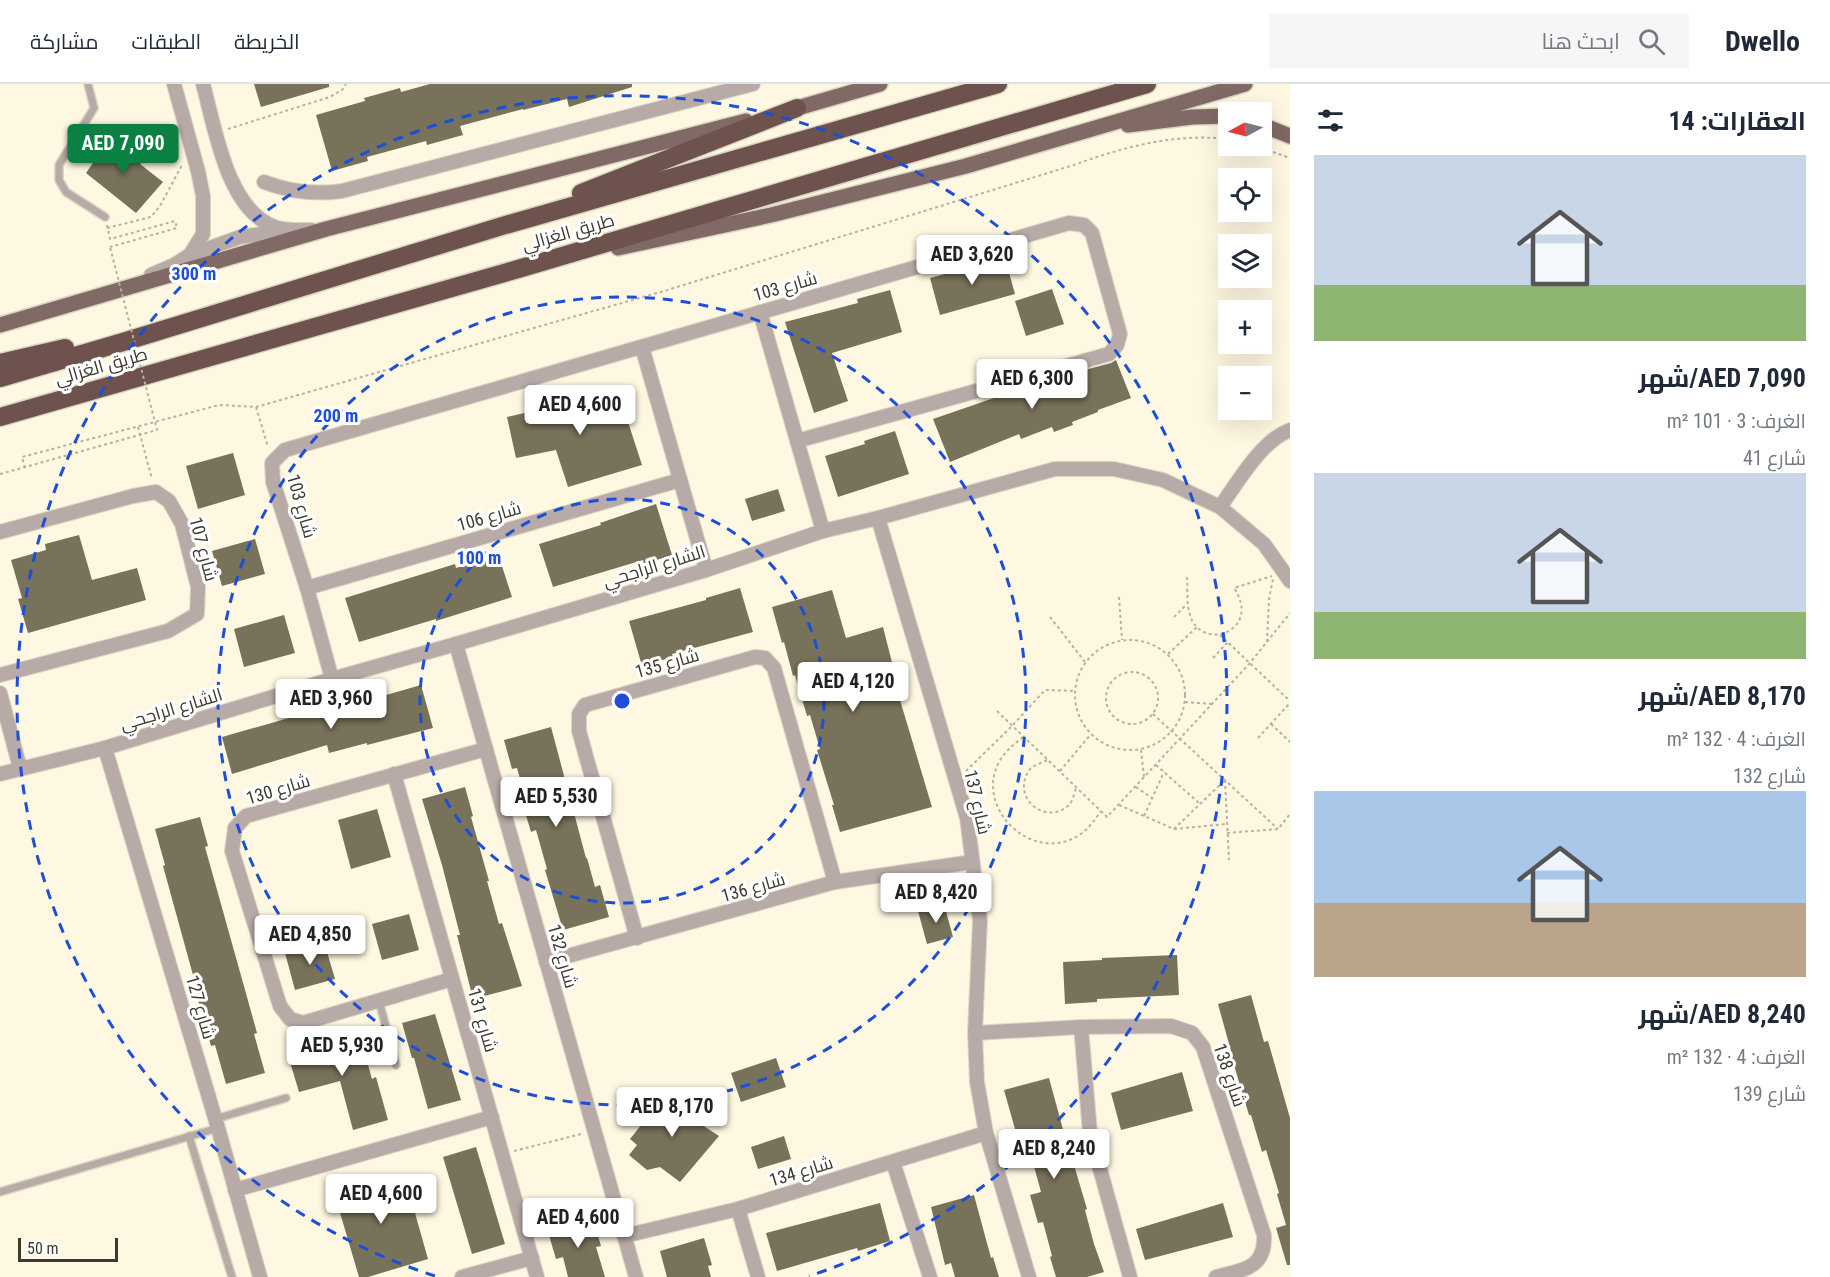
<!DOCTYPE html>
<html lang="ar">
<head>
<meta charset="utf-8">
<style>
	body { margin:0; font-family:"Roboto Condensed",Cairo,sans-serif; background:#f6f6f7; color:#1f2937; direction:rtl; height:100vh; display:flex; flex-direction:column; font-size:22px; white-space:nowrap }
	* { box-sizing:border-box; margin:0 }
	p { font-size:20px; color:#747a83 }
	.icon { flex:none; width:33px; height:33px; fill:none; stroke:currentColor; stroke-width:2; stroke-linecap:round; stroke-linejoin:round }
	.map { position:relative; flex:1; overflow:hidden; direction:ltr }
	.sheet { display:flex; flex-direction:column; background:#fff; width:540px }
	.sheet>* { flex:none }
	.needle { width:39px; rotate:263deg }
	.controls { position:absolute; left:1218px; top:18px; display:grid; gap:12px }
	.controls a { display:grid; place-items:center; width:54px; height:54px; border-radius:0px; background:#fff; box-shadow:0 6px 24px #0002; font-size:30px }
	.scale { position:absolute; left:18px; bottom:15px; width:100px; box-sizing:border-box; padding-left:6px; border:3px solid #3d3b30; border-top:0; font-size:16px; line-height:21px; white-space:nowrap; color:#3d3b30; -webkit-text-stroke:4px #fff; paint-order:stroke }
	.price { position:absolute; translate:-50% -51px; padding:0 14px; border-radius:6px; background:#fff; color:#222; font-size:20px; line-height:39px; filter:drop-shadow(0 2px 3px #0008) }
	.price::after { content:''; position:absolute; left:50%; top:36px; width:18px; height:14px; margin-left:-9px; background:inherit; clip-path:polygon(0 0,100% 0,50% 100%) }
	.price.selected { background:#0b8043; color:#fff }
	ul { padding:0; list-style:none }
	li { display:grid; align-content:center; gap:12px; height:318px; padding:0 24px }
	li span { display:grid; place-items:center; height:186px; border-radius:0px; color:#555 }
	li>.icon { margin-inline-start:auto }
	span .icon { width:108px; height:108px; fill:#fffc; stroke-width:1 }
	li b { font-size:26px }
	h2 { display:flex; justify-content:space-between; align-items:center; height:72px; padding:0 24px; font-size:26px }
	header { display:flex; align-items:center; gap:36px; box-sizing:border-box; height:84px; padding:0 30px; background:#fff; border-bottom:2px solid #e0e1e3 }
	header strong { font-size:28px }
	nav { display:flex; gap:33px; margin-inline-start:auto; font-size:21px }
	.search { width:420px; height:54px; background:#f6f6f7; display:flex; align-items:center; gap:15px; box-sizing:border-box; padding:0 21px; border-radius:0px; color:#747a83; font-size:22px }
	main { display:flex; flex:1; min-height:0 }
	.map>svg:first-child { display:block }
	.building { fill:#78725a }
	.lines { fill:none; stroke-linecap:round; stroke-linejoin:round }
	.lane-casing { stroke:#dbd6c2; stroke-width:10 }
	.street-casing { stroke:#dbd6c2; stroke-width:16 }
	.primary-casing { stroke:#dbd6c2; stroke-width:18 }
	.highway-casing { stroke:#dbd6c2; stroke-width:21 }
	.path { stroke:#b6b2a0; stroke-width:2; stroke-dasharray:3 3; stroke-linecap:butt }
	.lane { stroke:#b7aaa7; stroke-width:7 }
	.street { stroke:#b7aaa7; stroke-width:14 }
	.primary { stroke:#816965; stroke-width:15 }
	.highway { stroke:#6d524d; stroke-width:18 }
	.path-bridge { stroke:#b6b2a0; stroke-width:2; stroke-dasharray:3 3; stroke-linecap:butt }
	.ring { fill:none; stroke:#1d4ed8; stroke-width:3; stroke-dasharray:10 8 }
	.labels { text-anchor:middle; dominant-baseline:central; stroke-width:6; stroke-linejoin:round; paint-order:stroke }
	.street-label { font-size:18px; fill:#3d3b30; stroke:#fff }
	.centre { fill:#1d4ed8; stroke:#fff; stroke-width:3 }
	.ring-label { font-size:18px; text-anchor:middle; font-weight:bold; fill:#1d4ed8; stroke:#fff; stroke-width:6; stroke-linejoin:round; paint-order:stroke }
</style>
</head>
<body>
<header>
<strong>Dwello</strong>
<div class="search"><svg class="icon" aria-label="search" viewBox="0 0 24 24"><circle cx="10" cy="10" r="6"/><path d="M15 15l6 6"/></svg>ابحث هنا</div>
<nav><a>الخريطة</a><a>الطبقات</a><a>مشاركة</a></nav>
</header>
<main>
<section class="sheet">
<h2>العقارات: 14<svg class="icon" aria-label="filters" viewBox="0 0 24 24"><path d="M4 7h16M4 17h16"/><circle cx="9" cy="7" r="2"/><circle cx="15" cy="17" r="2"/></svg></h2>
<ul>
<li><span style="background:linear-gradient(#c9d6e8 70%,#8fb573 0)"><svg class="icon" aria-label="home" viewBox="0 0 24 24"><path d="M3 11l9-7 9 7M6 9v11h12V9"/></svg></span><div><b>AED 7,090/شهر</b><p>الغرف: 3 · 101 m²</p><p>شارع 41</p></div></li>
<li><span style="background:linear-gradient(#c9d6e8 75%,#8fb573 0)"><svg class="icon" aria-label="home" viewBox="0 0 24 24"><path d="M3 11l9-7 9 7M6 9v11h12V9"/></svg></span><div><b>AED 8,170/شهر</b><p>الغرف: 4 · 132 m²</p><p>شارع 132</p></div></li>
<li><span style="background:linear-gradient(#a9c7e8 60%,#b9a48a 0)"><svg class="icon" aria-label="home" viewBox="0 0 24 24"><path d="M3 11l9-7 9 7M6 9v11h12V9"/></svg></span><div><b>AED 8,240/شهر</b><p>الغرف: 4 · 132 m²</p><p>شارع 139</p></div></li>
</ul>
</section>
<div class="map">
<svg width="1290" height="1193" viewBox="0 0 1290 1193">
	<rect width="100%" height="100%" fill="#fef8e2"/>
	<!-- building -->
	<g class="building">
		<polygon points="254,0 329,0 329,3 261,23"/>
		<polygon points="430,0 632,0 632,3 569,23 567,15 523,26 523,25 460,42 463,51 427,61 426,57 367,73 368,77 332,87 316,31 365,17 364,14 400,4 401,8"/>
		<polygon points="113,53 144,77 140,80 163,98 136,129 86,89 95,76 91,73 99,63 103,65"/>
		<polygon points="1005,174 1015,210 940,231 930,194"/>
		<polygon points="1052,205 1064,240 1026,252 1015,217"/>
		<polygon points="890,206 902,248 832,269 848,317 814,329 785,238 858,219 857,215"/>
		<polygon points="1116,276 1131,314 1098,326 1098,328 1072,338 1073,341 1054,348 1052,343 1021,355 1019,350 950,378 933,335 1026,303 1027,308 1063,294 1062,292 1111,279"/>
		<polygon points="620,303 629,341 642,381 568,403 556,366 516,374 507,333 564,320 563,316"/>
		<polygon points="895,347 909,390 838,413 825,372 865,360 864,357"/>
		<polygon points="233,369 245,411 198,425 186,382"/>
		<polygon points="778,405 785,427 752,437 745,415"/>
		<polygon points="656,420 672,471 644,480 643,476 553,503 539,460 601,441 600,439"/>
		<polygon points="79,451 92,496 137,484 146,516 28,549 18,515 22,514 11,476 46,466 45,460"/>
		<polygon points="255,455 265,490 222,502 212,467"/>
		<polygon points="498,470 512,513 436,537 436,535 359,558 345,514 455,480 456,484"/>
		<polygon points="740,504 753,548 672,570 673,573 642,582 629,537 706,516 706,514"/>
		<polygon points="832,506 846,554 883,543 899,606 897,606 932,723 840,748 832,721 834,721 817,666 820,665 810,631 807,632 795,591 793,592 784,558 782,559 772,523"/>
		<polygon points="284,531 295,569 244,583 234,545"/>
		<polygon points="421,601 433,644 367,661 367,659 329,669 327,661 232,690 222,653 310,628 310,630 348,620 348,622"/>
		<polygon points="551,643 586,774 587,774 595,803 600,801 609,833 563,846 545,786 547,785 536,746 531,748 523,721 527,720 517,684 512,685 504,656"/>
		<polygon points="465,703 473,732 471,733 489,797 487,797 499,840 502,839 522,902 473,915 457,851 460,851 442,781 422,715"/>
		<polygon points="377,725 391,773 351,785 338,736"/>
		<polygon points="200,733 208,762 205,763 247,913 257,949 254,950 265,989 226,1000 215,961 211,962 202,932 195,902 196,902 163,782 165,781 155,745"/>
		<polygon points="944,820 953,853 927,860 918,827"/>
		<polygon points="409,830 419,866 382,876 372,840"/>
		<polygon points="324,858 335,895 295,906 285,869"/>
		<polygon points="1177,871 1179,911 1097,915 1097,918 1065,920 1063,878 1102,876 1102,874"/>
		<polygon points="1251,911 1264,958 1268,957 1290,1034 1290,1181 1287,1181 1276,1144 1286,1141 1277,1110 1279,1109 1266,1066 1262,1068 1251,1031 1249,1031 1230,968 1231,967 1218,920"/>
		<polygon points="435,930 461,1016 428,1025 414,974 412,974 402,939"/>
		<polygon points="359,949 372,995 376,993 388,1036 353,1046 340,997 299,1008 287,968"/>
		<polygon points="776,974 786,1003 741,1018 731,989"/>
		<polygon points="1182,988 1193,1027 1121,1046 1111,1009"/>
		<polygon points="1049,994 1070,1071 1071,1071 1087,1125 1085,1126 1094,1160 1104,1188 1087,1193 1056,1193 1050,1173 1052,1172 1043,1138 1038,1139 1030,1111 1041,1108 1032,1075 1024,1077 1004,1006"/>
		<polygon points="668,1007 699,1029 693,1035 719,1052 680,1098 660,1083 647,1086 629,1071 637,1061 630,1055"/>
		<polygon points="784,1052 791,1075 758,1085 751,1063"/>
		<polygon points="476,1063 505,1160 472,1170 443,1073"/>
		<polygon points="408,1091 419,1128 415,1129 428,1175 368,1193 359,1193 333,1105 364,1097 366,1103"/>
		<polygon points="974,1111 991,1174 993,1173 999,1193 955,1193 951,1179 945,1181 931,1123"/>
		<polygon points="880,1119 890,1157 858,1167 857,1164 777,1187 766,1149"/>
		<polygon points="1223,1119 1233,1153 1145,1176 1136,1145"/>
		<polygon points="593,1135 601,1162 596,1163 605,1193 568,1193 563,1173 556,1175 548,1148"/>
		<polygon points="704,1154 712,1181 708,1182 711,1193 667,1193 660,1167"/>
	</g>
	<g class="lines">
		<defs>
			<g id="lane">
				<polyline points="88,0 94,24 59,81 59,96 66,108 105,133"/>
				<polyline points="379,917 396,981"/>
				<polyline points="215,1035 286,1014"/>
				<polyline points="189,1052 232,1193"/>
				<polyline points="0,1108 218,1044"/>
			</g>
			<g id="street">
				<path d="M 203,0 C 215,44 227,126 275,143 C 287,147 300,146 312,146"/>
				<path d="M 264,98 C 290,108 314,111 342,107 L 753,0"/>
				<polyline points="190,171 240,153 284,147"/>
				<polyline points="151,191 174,181 190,171 203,150 203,112 198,87 174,0"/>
				<polyline points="760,228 823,447"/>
				<polyline points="642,263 706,486"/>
				<path d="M 1220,423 C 1238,398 1261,357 1290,346"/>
				<polyline points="878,434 967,734 980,836 975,949 977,998 986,1049 1029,1193"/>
				<polyline points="0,448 133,412 156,408 169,417 182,440 198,503 197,530 168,547 0,591"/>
				<polyline points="307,504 680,396"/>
				<polyline points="456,560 636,1193"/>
				<polyline points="332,595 307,504 273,398 272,379 285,366 1069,139 1084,141 1092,149 1120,250 1117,261 1109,270 797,357"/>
				<polyline points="0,609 20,684"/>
				<polyline points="105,664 218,1044 260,1193"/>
				<polyline points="0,690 105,664 332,595 456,560 706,486 823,447 878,434 1055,385 1114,385 1163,396 1220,423 1264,460 1290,497"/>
				<polyline points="394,690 537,1193"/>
				<polyline points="637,854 579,647 579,630 585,621 755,573 765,574 774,584 835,798"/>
				<polyline points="546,878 835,798 972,778"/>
				<polyline points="452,895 303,939 290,935 280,922 232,767 235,744 246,732 486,665"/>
				<polyline points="1081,943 1090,1049 1130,1193"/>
				<path d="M 975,949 L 1081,943 L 1171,942 L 1192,949 L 1203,963 L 1264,1151 C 1266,1185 1242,1186 1216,1193"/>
				<polyline points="893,1078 930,1193"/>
				<polyline points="235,1106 492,1033"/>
				<polyline points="738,1125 758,1193"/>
				<polyline points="624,1152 738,1125 986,1049"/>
				<polyline points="462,1193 532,1174"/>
			</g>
			<g id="primary">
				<polyline points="787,27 880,0"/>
				<polyline points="1128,41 1192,33 1228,32"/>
				<polyline points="1262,41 1290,52"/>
				<polyline points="618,164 771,131 966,82 1245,0"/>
				<polyline points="0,241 326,145 746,37"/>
			</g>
			<g id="highway">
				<polyline points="581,109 797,24"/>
				<polyline points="0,279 65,264"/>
				<polyline points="0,294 123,258 502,142 998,0"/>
				<polyline points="0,333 518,185 1147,0"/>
			</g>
		</defs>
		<!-- lane casing -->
		<use href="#lane" class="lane-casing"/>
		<!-- street casing -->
		<use href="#street" class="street-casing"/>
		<!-- primary casing -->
		<use href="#primary" class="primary-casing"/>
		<!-- highway casing -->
		<use href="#highway" class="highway-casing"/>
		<!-- path -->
		<g class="path">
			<polyline points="228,45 330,13 342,6 346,0"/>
			<polyline points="1256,62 1290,74"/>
			<polyline points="107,141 110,155 175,137 177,144 110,163"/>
			<polyline points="107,144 151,133 160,122 182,81"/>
			<polyline points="256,323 268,363"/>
			<polyline points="138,343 152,395"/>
			<path d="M 25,384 L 22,373 L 219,321 L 256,323 L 664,207 L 1074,81 C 1123,63 1175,49 1228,55"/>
			<polyline points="0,390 29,382"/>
			<path d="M 1187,493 C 1188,505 1186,519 1190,531 C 1201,569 1263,547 1234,504 L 1272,492"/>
			<polyline points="1119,513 1122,556"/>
			<polyline points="1050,533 1085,578"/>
			<polyline points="1174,533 1187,520"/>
			<polyline points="1220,551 1290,617"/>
			<circle cx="1130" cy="611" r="55"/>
			<polyline points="1267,558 1269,515 1273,495"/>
			<polyline points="1168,570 1197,543"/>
			<polyline points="1213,574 1228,558"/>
			<circle cx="1132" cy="614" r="26"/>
			<polyline points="1185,618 1212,620"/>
			<polyline points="997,627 1107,733 1250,579 1290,529"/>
			<polyline points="1153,630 1278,745"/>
			<polyline points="1271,640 1290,658"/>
			<path d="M 1023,653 C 1013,661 1004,668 998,680 C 976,725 1031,778 1076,753 C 1087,747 1094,737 1101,727"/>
			<polyline points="1258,654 1290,619"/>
			<polyline points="1141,666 1144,693"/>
			<path d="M 1047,676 C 1041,679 1034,681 1030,685 C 1010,712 1044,743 1069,721 C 1073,717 1074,709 1076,704"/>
			<polyline points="1156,681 1200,720"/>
			<polyline points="966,687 1012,642 1045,606 1076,607"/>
			<polyline points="1060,687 1091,650"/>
			<polyline points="1225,696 1229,776"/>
			<polyline points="1136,703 1152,714"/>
			<polyline points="1119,721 1174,745 1226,740"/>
			<polyline points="1144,732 1164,688"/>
			<polyline points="1174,745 1224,697"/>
			<polyline points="1227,749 1278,745 1290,730"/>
			<polyline points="514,1067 581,1050"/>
		</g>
		<!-- lane -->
		<use href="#lane" class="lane"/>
		<!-- street -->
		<use href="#street" class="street"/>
		<!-- primary -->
		<use href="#primary" class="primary"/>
		<!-- highway -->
		<use href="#highway" class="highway"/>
		<!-- path-bridge -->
		<polyline class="path-bridge" points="29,382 157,346 110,163"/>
	</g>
	<!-- distance rings -->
	<g class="ring">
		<circle cx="622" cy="617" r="202"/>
		<circle cx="622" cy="617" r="404"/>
		<path d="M435 1192A605 605 0 1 1 809 1192"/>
	</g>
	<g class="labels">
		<!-- street labels -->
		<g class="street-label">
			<text transform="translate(568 148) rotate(-16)">طريق الغزالي</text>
			<text transform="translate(785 202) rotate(-16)">شارع 103</text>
			<text transform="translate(101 282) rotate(-16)">طريق الغزالي</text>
			<text transform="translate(302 422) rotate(74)">شارع 103</text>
			<text transform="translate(489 432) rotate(-16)">شارع 106</text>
			<text transform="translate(204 465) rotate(75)">شارع 107</text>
			<text transform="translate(654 482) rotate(-17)">الشارع الراجحي</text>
			<text transform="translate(667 579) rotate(-16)">شارع 135</text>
			<text transform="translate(171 625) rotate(-17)">الشارع الراجحي</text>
			<text transform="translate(278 705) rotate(-17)">شارع 130</text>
			<text transform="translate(978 718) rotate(77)">شارع 137</text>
			<text transform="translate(753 803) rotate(-16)">شارع 136</text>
			<text transform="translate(563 872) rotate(74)">شارع 132</text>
			<text transform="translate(201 923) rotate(74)">شارع 127</text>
			<text transform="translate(483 936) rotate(74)">شارع 131</text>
			<text transform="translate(1230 991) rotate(71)">شارع 138</text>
			<text transform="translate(801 1087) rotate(-17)">شارع 134</text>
		</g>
	</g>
	<circle cx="622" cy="617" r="9" class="centre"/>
	<g class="ring-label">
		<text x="194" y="196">300 m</text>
		<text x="336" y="338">200 m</text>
		<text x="479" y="480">100 m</text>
	</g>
</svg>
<div class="controls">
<a><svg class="needle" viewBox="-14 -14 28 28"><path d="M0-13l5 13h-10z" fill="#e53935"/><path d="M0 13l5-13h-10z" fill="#747a83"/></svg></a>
<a><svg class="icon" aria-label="locate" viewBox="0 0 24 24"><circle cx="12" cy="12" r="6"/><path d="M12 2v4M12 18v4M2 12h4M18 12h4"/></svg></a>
<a><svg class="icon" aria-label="layers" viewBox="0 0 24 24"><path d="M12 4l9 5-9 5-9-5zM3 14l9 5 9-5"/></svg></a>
<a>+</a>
<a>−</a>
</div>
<div class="scale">50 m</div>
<b class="price selected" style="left:123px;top:91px">AED 7,090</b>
<b class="price" style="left:972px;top:202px">AED 3,620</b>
<b class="price" style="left:1032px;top:326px">AED 6,300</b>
<b class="price" style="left:580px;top:352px">AED 4,600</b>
<b class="price" style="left:853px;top:629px">AED 4,120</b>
<b class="price" style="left:331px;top:646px">AED 3,960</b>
<b class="price" style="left:556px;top:744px">AED 5,530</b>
<b class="price" style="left:936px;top:840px">AED 8,420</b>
<b class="price" style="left:310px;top:882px">AED 4,850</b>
<b class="price" style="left:342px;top:993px">AED 5,930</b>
<b class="price" style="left:672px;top:1054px">AED 8,170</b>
<b class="price" style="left:1054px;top:1096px">AED 8,240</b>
<b class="price" style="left:381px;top:1141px">AED 4,600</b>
<b class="price" style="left:578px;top:1165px">AED 4,600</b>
</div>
</main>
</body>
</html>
